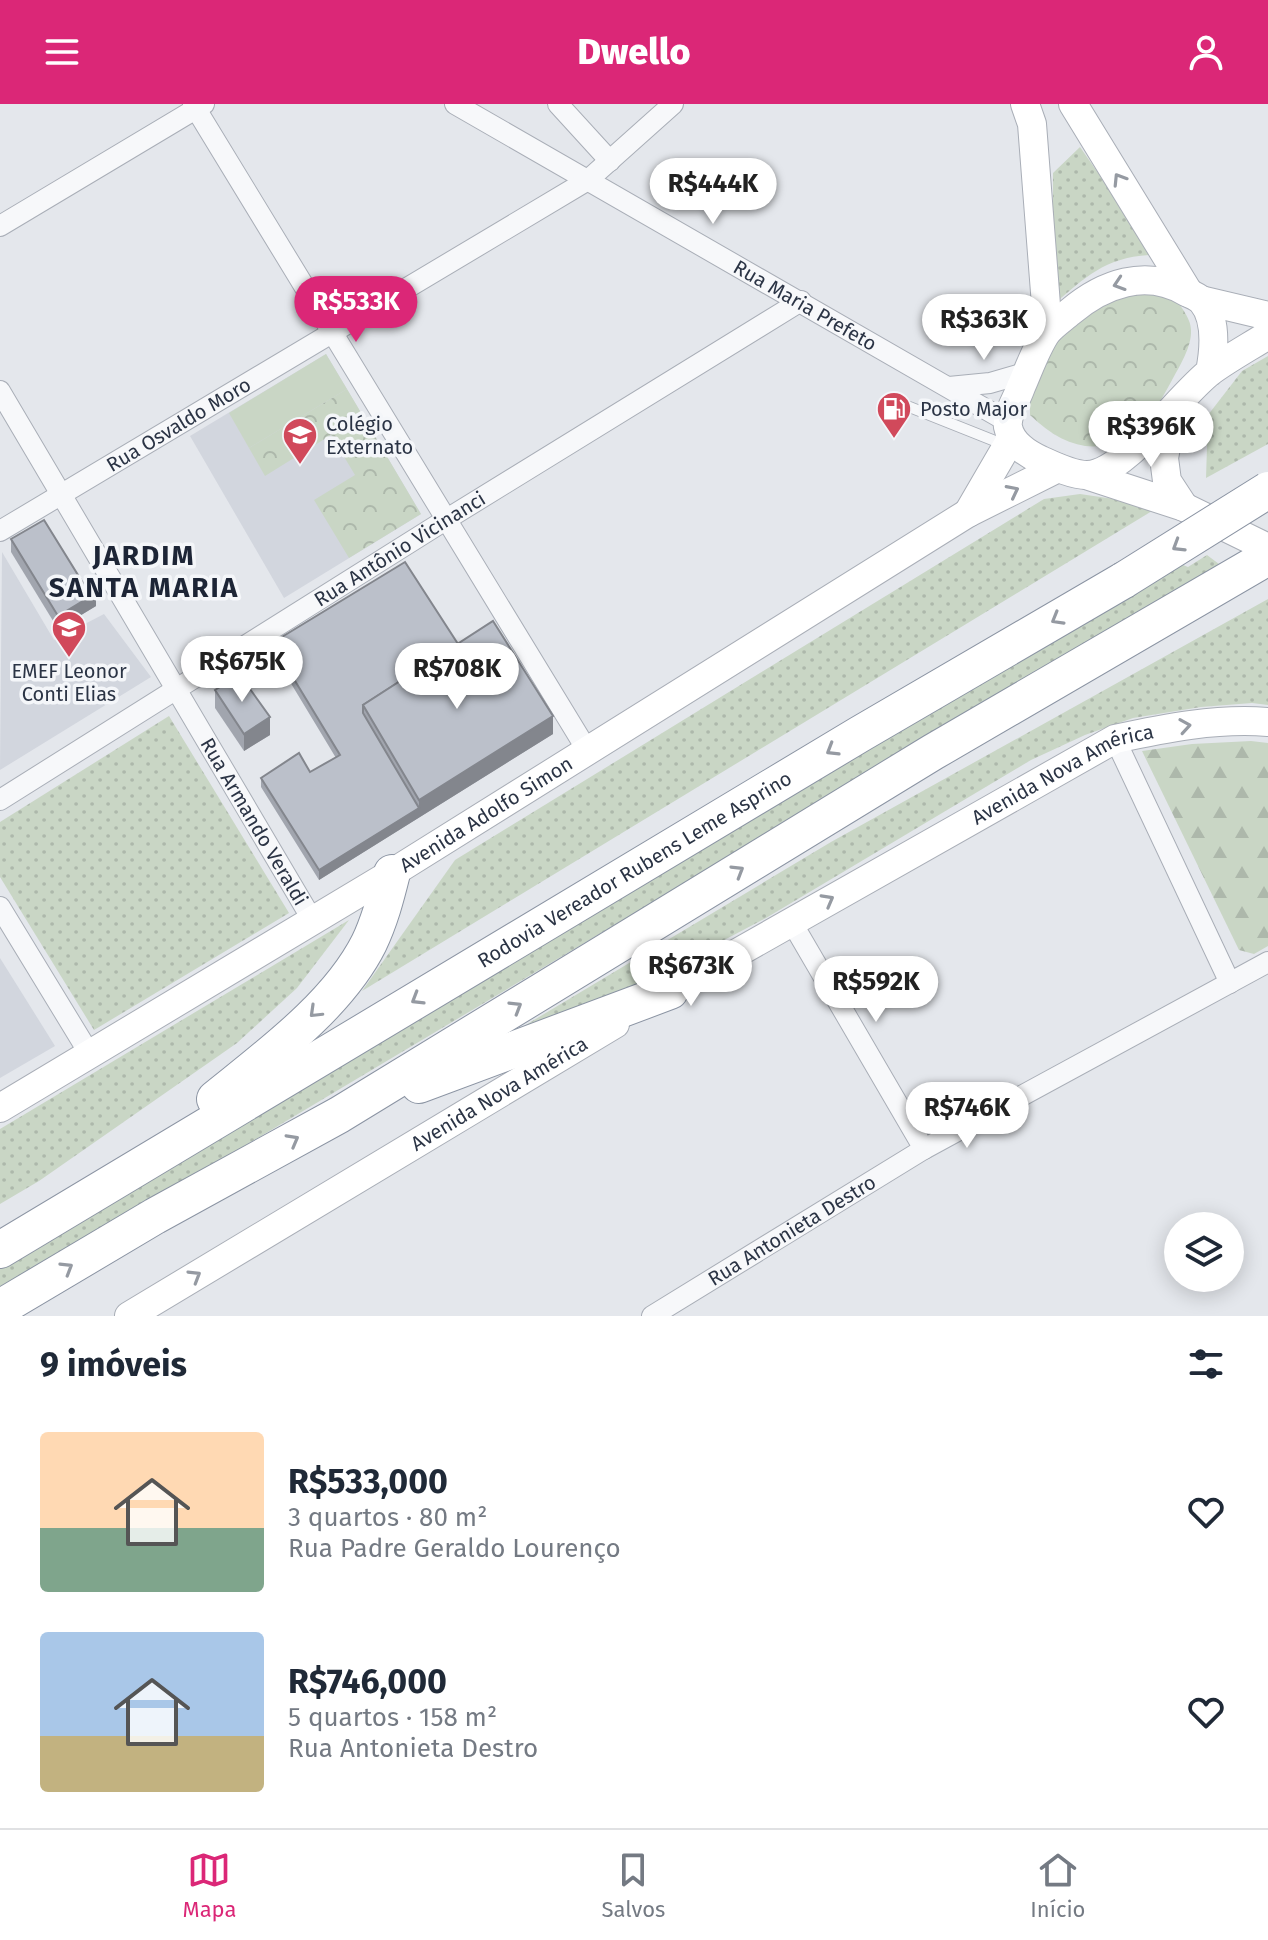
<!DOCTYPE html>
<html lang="pt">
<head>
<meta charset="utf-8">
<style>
	body { margin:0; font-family:"Fira Sans",sans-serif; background:#f2f2f3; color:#1f2937; height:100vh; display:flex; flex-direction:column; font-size:30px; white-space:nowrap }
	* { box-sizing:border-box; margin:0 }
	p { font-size:26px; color:#747a83 }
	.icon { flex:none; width:44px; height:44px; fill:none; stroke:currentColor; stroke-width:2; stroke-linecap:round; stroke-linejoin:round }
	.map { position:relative; height:1212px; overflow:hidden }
	.sheet { display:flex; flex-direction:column; background:#fff; flex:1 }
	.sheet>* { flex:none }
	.controls { position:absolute; left:1164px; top:1108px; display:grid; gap:16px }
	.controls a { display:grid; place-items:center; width:80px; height:80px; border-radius:50%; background:#fff; box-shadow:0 4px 20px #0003; font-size:40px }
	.price { position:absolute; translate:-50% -68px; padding:0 18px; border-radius:28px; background:#fff; color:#222; font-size:26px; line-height:52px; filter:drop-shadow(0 2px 4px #0008) }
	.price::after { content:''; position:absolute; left:50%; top:48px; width:24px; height:18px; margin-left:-12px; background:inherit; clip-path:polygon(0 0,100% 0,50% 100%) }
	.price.on { background:#db2777; color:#fff }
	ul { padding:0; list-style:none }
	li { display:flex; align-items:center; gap:24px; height:200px; padding:0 40px }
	li span { display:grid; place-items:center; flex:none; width:224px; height:160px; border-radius:8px; color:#555 }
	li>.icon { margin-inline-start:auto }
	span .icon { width:96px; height:96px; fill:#fffc; stroke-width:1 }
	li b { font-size:34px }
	h2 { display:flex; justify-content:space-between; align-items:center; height:96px; padding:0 40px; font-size:34px }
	header { display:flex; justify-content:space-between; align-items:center; height:104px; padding:0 40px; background:#db2777; color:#fff; font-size:36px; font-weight:800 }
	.menu { display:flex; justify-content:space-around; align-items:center; height:112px; border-top:2px solid #e0e1e3; background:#fff; font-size:22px; color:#747a83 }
	.menu a { display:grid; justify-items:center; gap:4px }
	.menu .on { color:#db2777 }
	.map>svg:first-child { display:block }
	.built { fill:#d2d6de }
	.grass { fill:url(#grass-dots) }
	.forest { fill:url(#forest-firs) }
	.park { fill:url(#park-crowns) }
	.garden { fill:#c9d6c5 }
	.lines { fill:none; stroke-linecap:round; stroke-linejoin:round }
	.lane-casing { stroke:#a9aeb7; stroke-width:12 }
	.street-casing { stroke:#a9aeb7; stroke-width:22 }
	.secondary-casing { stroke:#a9aeb7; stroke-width:30 }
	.highway-casing { stroke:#8b94a3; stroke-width:38 }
	.lane { stroke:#f7f8fa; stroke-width:10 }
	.street { stroke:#f7f8fa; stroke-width:20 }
	.secondary { stroke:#fff; stroke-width:28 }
	.highway { stroke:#fff; stroke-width:36 }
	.highway-bridge-casing { stroke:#8b94a3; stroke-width:38; stroke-linecap:butt }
	.highway-bridge { stroke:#fff; stroke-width:36 }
	.wall { fill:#a1a5ae }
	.shaded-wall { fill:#83868d }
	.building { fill:#bbc0ca; stroke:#83868d; stroke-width:2 }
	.oneway { stroke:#959aa2 }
	.labels { text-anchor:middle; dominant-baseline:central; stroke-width:7; stroke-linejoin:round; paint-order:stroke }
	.street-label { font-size:20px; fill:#2b3445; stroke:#f4f6f9 }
	.poi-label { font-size:20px; fill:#2b3445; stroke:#f4f6f9; text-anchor:start }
	.district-label { font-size:28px; font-weight:bold; letter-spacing:2px; fill:#1d2536; stroke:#f4f6f9 }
</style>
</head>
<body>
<header><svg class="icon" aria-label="menu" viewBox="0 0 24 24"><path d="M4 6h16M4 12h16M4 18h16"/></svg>Dwello<svg class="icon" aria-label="person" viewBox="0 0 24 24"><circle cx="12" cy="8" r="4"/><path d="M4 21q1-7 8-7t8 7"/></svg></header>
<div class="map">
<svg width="1268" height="1212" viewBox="0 0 1268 1212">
	<defs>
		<pattern id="grass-dots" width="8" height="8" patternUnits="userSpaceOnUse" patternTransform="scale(2)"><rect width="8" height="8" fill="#c9d6c5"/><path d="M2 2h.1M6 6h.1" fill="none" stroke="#adb8ab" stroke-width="1.8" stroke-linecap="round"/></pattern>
		<pattern id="forest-firs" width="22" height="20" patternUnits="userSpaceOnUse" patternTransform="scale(2)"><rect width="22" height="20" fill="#c9d6c5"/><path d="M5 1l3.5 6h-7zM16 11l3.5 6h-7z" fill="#adb8ab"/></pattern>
		<pattern id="park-crowns" width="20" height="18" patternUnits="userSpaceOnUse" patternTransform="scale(2)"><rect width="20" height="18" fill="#c9d6c5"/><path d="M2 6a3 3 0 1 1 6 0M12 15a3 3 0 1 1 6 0" fill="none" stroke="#adb8ab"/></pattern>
	</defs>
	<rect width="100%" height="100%" fill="#e4e7ec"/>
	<!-- built -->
	<g class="built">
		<polygon points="326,250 421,410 284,494 190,332"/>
		<polygon points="2,448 54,536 104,510 151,573 0,666"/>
		<polygon points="0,854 55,942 0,974"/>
	</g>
	<!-- grass -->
	<g class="grass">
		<path d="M 1080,43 L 1140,129 L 1149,151 C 1104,154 1086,173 1053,201 L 1053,69 Z"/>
		<polygon points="1268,252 1268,340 1206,374 1208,311 1242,267"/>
		<polygon points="1080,390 1121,396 1152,407 362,887 455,756 1044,395"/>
		<polygon points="1207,451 1219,460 0,1188 0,1161 1026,549 1183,461 1188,463"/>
		<polygon points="1268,495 1268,601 1252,599 1201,603 1133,614 1085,631 1031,656 766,814 656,872 513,933 509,931 831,738"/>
		<polygon points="169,612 289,809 94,926 0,773 0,718"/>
		<polygon points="349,816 297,884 237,939 39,1077 0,1100 0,1025"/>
	</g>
	<!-- forest -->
	<polygon class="forest" points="1251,637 1268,639 1268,842 1254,850 1239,846 1142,647 1192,640"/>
	<!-- park -->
	<g class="park">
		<path d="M 1128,183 L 1170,188 C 1178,199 1191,213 1191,226 C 1192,243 1179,263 1171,278 C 1164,290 1157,305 1148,315 C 1109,356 1068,348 1030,311 L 1030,284 L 1054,230 Z"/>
		<polygon points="347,285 421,410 349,454 314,396 355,371 331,331 265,372 249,344"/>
	</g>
	<!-- garden -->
	<polygon class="garden" points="326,250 347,285 249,344 229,309"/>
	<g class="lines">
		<defs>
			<polyline id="lane" points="897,298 1005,341"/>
			<g id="street">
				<polyline points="193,0 587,646"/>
				<path id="s1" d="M 455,0 L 1008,318"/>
				<polyline points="558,0 610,57"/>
				<polyline points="0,122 204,0"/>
				<polyline points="949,283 990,279 1028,268"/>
				<path id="s2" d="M 0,287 L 313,817"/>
				<path id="s3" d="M 0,427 L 588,76 L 673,0"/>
				<polyline points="1115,635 1230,879"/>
				<path id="s4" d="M 0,696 L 447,415 L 801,197"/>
				<polyline points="0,803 89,949"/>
				<polyline points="791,817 924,1045"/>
				<path id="s5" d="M 652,1212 L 924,1045 L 1268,858"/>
			</g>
			<g id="secondary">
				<polyline points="1025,0 1032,20 1048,227"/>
				<polyline points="1073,0 1189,189"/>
				<polyline points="1201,196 1268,212"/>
				<path d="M 1210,268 C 1214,247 1217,215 1202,197 C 1198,193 1191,190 1186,188 C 1146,164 1103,180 1070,208 C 1063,214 1053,221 1047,228 C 1036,244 1029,265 1021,283 C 1017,295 1006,311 1008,323 C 1011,339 1027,350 1041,356 C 1054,362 1072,371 1087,371 C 1124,371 1180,290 1211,267 C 1229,254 1249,243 1268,231"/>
				<polyline points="1173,306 1164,354 1167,377 1184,403"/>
				<polyline points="1089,372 1184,403 1268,444"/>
				<polyline points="968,409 1011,335"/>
				<path id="s6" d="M 654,896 L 1115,635 C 1166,624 1216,614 1268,618"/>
				<path id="s7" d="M 0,1004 L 392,769 L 968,409 L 1058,364"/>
				<path id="s8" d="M 129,1212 L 615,920"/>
			</g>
			<g id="highway">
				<polyline points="419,981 670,887"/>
				<path d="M 215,995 C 268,952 338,901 369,839 C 380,816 386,793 392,769"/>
				<path id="s9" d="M 0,1146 L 860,630 L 1124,476"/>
				<polyline points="0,1204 155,1112 339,1011 933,648 1268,453"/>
			</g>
		</defs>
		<!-- lane casing -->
		<use href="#lane" class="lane-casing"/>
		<!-- street casing -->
		<use href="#street" class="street-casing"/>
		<!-- secondary casing -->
		<use href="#secondary" class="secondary-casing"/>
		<!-- highway casing -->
		<use href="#highway" class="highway-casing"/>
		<!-- lane -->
		<use href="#lane" class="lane"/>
		<!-- street -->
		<use href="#street" class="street"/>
		<!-- secondary -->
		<use href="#secondary" class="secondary"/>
		<!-- highway -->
		<use href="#highway" class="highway"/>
		<defs>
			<polyline id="highway-bridge" points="1124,476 1268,386"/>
		</defs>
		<!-- highway-bridge casing -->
		<use href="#highway-bridge" class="highway-bridge-casing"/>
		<!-- highway-bridge -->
		<use href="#highway-bridge" class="highway-bridge"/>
	</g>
	<!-- wall -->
	<g class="wall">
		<polygon points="11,435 96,502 58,525 11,448"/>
		<polygon points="272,539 458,540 553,630 319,776 261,683 261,674 310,668 336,654 272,548"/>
		<polygon points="215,586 270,631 244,647 215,604"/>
	</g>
	<!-- shaded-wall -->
	<g class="shaded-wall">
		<polygon points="96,489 96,502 58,525 58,512"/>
		<polygon points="553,612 553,630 319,776 319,766 419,704 419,696"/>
		<polygon points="270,613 270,631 244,647 244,630"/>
	</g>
	<!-- building -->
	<g class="building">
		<polygon points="44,416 83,479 90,477 96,489 58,512 11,435"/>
		<polygon points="405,458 458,540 363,601 363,609 419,704 319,766 261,674 299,649 310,668 340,651 272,539"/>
		<polygon points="493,517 553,612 419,696 363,601"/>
		<polygon points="240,571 270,613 244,630 215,586"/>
	</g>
	<!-- one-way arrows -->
	<defs><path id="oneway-chevron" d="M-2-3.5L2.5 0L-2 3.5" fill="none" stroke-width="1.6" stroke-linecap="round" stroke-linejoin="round" transform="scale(2)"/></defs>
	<g class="oneway">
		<use href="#oneway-chevron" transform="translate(1119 75) rotate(-122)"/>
		<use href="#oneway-chevron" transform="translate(1119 180) rotate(162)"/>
		<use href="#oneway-chevron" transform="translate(1013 387) rotate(-27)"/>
		<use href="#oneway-chevron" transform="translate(1178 442) rotate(148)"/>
		<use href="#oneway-chevron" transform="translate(1057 515) rotate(150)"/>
		<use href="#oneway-chevron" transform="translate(1185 622) rotate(-9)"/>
		<use href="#oneway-chevron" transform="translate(832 646) rotate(149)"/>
		<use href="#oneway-chevron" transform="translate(738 767) rotate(-31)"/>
		<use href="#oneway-chevron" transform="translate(828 796) rotate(-29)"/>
		<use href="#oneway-chevron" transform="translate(417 895) rotate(149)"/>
		<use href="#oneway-chevron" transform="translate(516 903) rotate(-31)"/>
		<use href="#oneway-chevron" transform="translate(315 908) rotate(136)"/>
		<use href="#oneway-chevron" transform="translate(293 1036) rotate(-29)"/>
		<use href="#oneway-chevron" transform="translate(67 1164) rotate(-31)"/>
		<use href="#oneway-chevron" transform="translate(195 1172) rotate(-31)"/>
	</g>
	<!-- icons -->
	<defs>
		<symbol id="fuel-pin" viewBox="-11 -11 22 30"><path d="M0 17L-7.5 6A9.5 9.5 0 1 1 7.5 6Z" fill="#d1495b" stroke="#f4f6f9"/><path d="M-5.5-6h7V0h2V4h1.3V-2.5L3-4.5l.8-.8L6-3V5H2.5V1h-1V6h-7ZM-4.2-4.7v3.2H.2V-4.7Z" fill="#fff"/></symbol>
		<symbol id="school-pin" viewBox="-11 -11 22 30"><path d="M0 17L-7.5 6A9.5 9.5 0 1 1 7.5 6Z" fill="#d1495b" stroke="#f4f6f9"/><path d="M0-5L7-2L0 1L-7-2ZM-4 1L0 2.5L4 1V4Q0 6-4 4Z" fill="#fff"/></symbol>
	</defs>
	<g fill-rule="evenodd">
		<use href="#fuel-pin" x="874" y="285" width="40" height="54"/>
		<use href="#school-pin" x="280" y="311" width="40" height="54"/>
		<use href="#school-pin" x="49" y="504" width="40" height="54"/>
	</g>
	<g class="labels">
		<!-- street labels -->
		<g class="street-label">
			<text stroke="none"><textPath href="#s1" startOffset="404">Rua Maria Prefeto</textPath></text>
			<text stroke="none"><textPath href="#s3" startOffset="208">Rua Osvaldo Moro</textPath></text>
			<text stroke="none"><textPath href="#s4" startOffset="472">Rua Antônio Vicinanci</textPath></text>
			<text stroke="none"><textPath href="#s6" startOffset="468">Avenida Nova América</textPath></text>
			<text stroke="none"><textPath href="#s7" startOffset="568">Avenida Adolfo Simon</textPath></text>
			<text stroke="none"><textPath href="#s2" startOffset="500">Rua Armando Veraldi</textPath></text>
			<text stroke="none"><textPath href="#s9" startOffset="740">Rodovia Vereador Rubens Leme Asprino</textPath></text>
			<text stroke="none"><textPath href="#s8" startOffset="432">Avenida Nova América</textPath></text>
			<text stroke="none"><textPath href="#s5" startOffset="164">Rua Antonieta Destro</textPath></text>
		</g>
		<!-- poi labels -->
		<g class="poi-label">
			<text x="920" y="305">Posto Major</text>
			<text x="326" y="320">Colégio<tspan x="326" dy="23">Externato</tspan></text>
			<text x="69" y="567" text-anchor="middle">EMEF Leonor<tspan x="69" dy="23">Conti Elias</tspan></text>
		</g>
		<!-- district labels -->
		<g class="district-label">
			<text x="144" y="451">JARDIM<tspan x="144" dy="32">SANTA MARIA</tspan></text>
		</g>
	</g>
</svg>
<div class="controls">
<a><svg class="icon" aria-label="layers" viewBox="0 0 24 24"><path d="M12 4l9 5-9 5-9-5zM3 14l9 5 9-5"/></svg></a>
</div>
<b class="price" style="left:713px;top:122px">R$444K</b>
<b class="price on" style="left:356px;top:240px">R$533K</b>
<b class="price" style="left:984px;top:258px">R$363K</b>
<b class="price" style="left:1151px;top:365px">R$396K</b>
<b class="price" style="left:242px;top:600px">R$675K</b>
<b class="price" style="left:457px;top:607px">R$708K</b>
<b class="price" style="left:691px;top:904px">R$673K</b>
<b class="price" style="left:876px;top:920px">R$592K</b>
<b class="price" style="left:967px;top:1046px">R$746K</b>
</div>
<section class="sheet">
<h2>9 imóveis<svg class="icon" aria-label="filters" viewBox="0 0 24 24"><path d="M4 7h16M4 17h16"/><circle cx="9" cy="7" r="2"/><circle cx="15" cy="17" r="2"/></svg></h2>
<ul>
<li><span style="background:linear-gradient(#ffd9b3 60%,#7fa58c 0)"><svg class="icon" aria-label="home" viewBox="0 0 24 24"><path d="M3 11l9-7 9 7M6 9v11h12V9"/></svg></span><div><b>R$533,000</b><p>3 quartos · 80 m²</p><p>Rua Padre Geraldo Lourenço</p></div><svg class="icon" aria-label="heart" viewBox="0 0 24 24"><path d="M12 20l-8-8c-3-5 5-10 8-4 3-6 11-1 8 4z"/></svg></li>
<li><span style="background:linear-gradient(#a9c7e8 65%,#c2b280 0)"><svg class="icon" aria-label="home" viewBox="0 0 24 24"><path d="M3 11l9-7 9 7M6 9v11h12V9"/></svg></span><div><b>R$746,000</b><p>5 quartos · 158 m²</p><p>Rua Antonieta Destro</p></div><svg class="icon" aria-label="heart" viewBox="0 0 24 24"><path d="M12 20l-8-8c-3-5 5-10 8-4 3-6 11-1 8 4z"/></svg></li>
</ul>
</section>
<nav class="menu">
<a class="on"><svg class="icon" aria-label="map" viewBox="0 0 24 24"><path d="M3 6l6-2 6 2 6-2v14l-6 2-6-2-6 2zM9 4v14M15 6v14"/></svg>Mapa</a>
<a><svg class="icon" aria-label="saved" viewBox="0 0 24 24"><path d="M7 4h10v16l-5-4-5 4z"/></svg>Salvos</a>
<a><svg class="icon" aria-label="home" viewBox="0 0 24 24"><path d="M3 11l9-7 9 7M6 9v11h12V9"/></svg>Início</a>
</nav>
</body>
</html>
